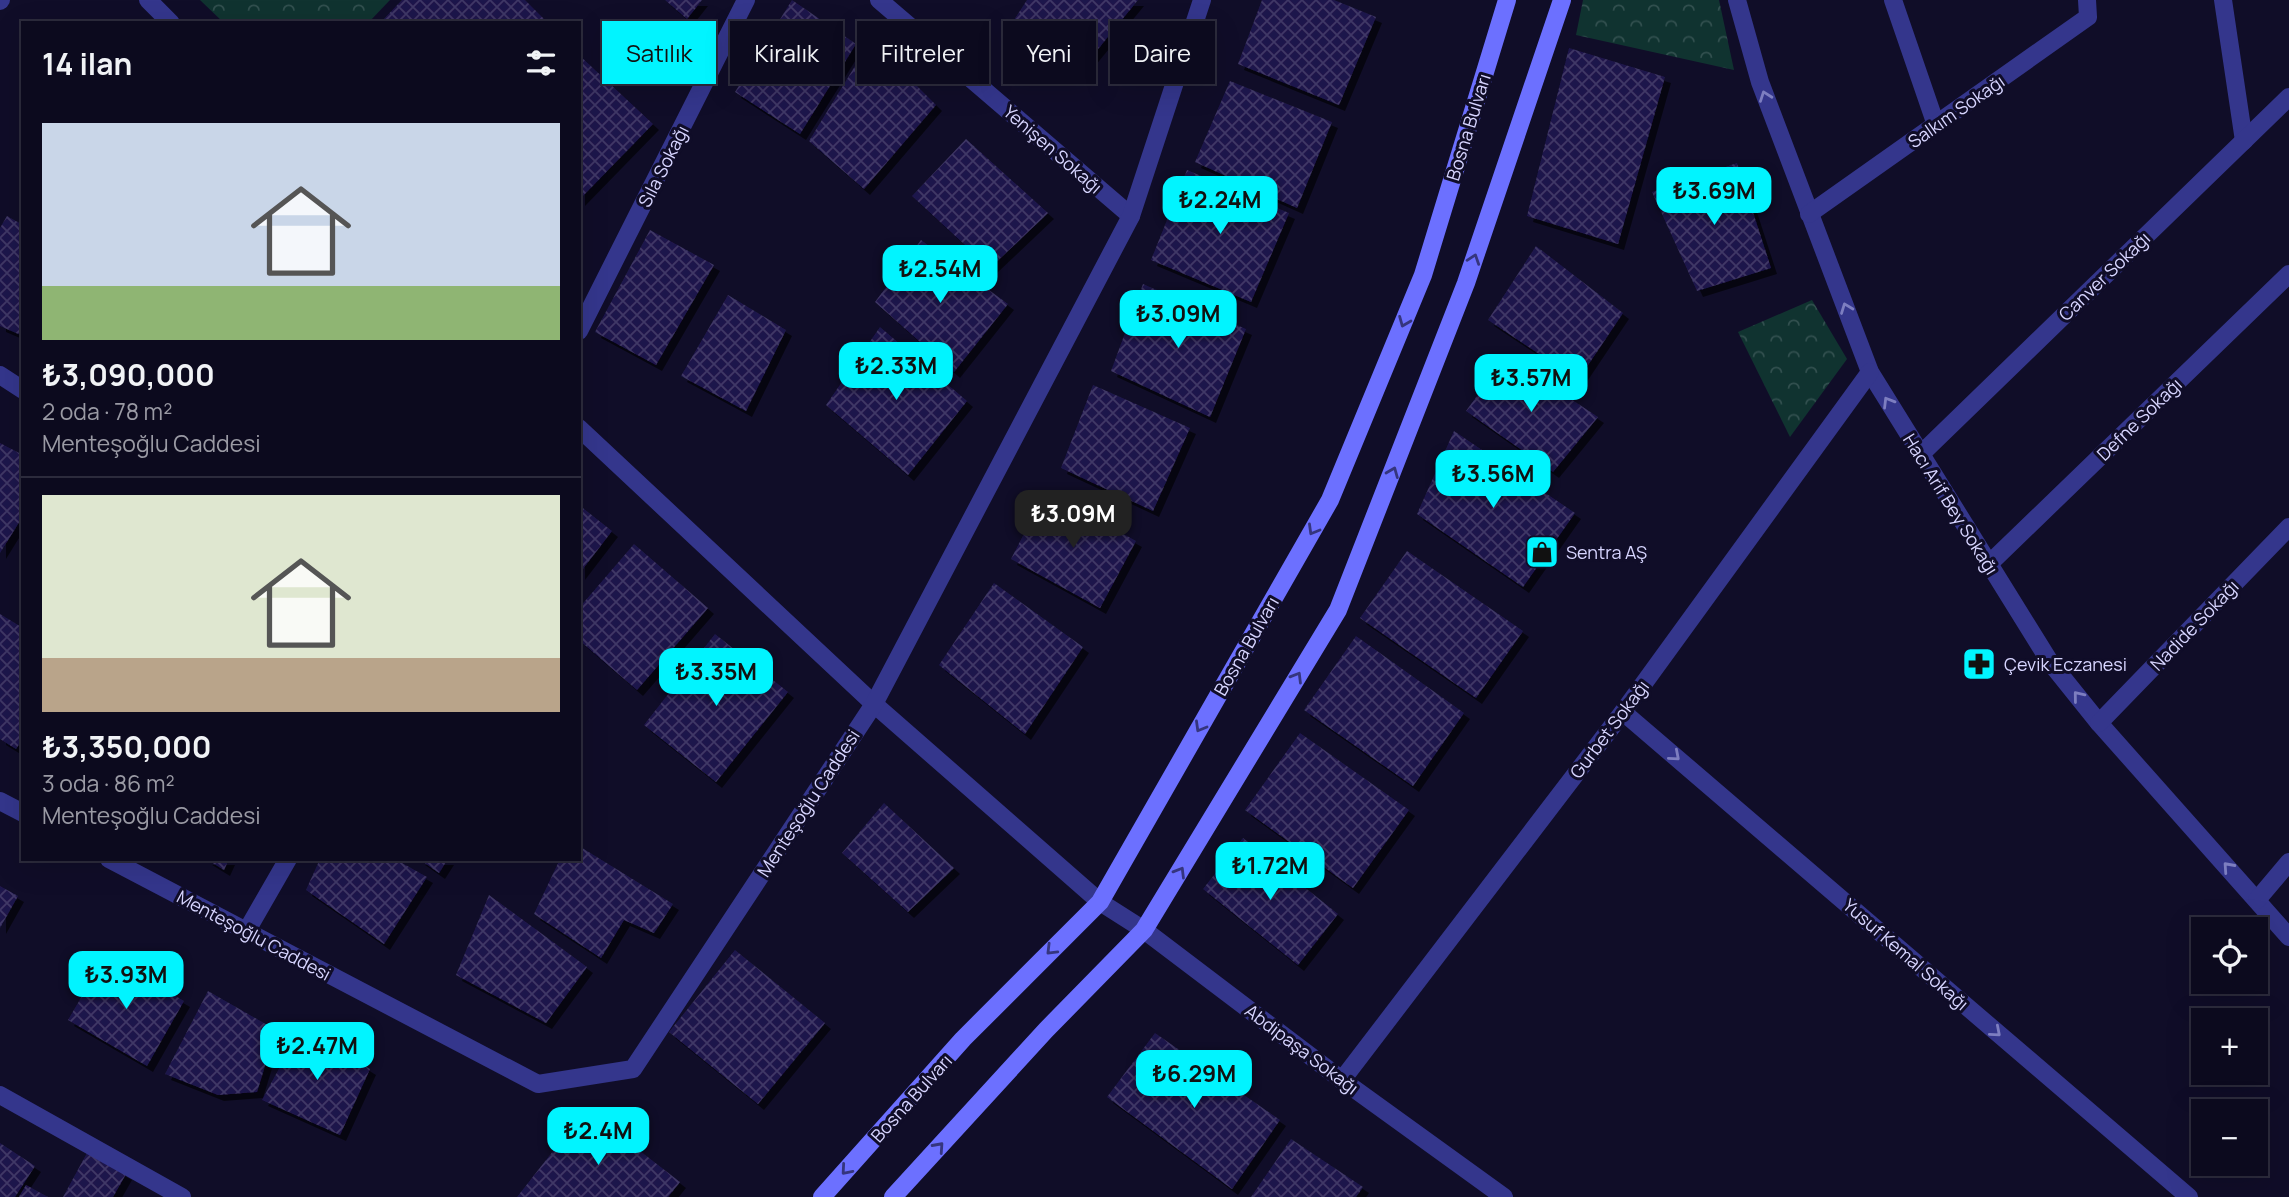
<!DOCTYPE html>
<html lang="tr">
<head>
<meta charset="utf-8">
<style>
	body { margin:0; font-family:Manrope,sans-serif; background:#151327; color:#f1f3f6; height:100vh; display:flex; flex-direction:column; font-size:26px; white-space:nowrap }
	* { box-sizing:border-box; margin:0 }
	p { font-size:23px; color:#9a9aa4 }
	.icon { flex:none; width:38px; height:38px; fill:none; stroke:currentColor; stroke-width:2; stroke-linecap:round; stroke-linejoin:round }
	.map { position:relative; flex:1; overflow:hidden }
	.side { position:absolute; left:21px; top:21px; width:560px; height:840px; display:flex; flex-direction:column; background:#0c0a1e; border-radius:0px; box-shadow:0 7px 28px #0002,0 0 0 2px #2c2b3c }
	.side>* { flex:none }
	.banner { position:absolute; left:602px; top:21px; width:665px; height:63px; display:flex; gap:14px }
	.controls { position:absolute; left:2191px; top:917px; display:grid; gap:14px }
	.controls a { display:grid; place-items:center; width:77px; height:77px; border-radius:0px; background:#0c0a1e; box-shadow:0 7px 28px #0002,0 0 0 2px #2c2b3c; font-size:35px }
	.price { position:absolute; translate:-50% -60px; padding:0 16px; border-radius:14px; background:#01f4ff; color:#111; font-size:23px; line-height:46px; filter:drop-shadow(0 2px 4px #0008) }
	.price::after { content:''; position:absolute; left:50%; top:42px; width:21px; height:16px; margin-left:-10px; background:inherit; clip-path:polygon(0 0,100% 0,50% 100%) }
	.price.selected { background:#222; color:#fff }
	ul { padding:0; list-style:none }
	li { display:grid; align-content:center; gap:14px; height:371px; padding:0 21px }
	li+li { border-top:2px solid #2c2b3c }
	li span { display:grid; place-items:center; height:217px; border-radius:0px; color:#555 }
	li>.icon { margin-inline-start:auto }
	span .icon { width:126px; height:126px; fill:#fffc; stroke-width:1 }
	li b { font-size:30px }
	h2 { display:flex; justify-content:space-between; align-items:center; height:84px; padding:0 21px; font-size:30px }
	.pill { padding:0 24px; border-radius:0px; background:#0c0a1e; box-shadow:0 7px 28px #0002,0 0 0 2px #2c2b3c; font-size:24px; line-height:63px }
	.pill.selected { background:#01f4ff; color:#111 }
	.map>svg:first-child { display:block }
	.park { fill:url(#park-crowns) }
	.building { fill:url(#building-cross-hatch); filter:url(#shadow) }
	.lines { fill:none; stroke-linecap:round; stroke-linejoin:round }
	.minor { stroke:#34368c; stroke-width:18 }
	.tertiary { stroke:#34368c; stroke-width:18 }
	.secondary { stroke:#6c70ff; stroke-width:18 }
	.oneway { stroke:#7d7ec0 }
	.oneway2 { stroke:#35357e }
	.labels { text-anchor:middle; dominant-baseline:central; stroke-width:6; stroke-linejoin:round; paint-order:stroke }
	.street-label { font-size:18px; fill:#d7d5ff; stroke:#100d28 }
	.poi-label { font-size:18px; fill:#d7d5ff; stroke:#100d28; text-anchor:start }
</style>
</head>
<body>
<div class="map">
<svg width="2289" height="1197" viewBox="0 0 2289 1197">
	<defs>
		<pattern id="park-crowns" width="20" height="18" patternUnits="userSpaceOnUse" patternTransform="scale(1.75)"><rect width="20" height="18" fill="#103330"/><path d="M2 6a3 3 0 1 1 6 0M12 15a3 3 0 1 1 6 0" fill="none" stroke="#32504f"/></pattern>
		<pattern id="building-cross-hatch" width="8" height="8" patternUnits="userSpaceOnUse" patternTransform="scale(1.75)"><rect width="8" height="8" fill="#1f174b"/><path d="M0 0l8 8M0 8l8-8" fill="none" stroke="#3f3866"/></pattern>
		<filter id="shadow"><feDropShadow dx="6" dy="6" stdDeviation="0" flood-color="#0009"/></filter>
	</defs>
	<rect width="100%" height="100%" fill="#100d28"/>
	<!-- park -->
	<g class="park">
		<polygon points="200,0 390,0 368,23 224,23"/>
		<polygon points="1583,0 1719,0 1734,70 1576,35"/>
		<polygon points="1812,300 1847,359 1790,437 1738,332"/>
	</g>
	<!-- building -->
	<g class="building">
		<polygon points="402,0 525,0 548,23 380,23"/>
		<polygon points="665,0 702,0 687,19"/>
		<polygon points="792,0 856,44 800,134 735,92"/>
		<polygon points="1027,0 1138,0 1076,76 1012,23"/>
		<polygon points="1262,0 1334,0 1376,17 1339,105 1238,64"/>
		<polygon points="871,40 936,105 864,189 809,141"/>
		<polygon points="1569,48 1665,77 1618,244 1527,216"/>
		<polygon points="579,55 653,124 579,200"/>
		<polygon points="1230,81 1332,122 1297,208 1195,162"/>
		<polygon points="966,139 1048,213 990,268 912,196"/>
		<polygon points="1737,163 1771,268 1697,291 1652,192"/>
		<polygon points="1187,170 1289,213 1251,302 1151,260"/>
		<polygon points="7,216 23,225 23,336 0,326 0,228"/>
		<polygon points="650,230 714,265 656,365 595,332"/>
		<polygon points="921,240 1008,304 954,372 875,302"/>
		<polygon points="1536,246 1623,313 1578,380 1488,320"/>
		<polygon points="1143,284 1246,329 1210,417 1111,371"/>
		<polygon points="728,295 786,330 746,411 681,376"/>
		<polygon points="880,327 967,401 908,475 826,405"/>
		<polygon points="1506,356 1598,417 1553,472 1466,411"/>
		<polygon points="1093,385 1190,428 1153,511 1061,468"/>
		<polygon points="1454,431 1575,513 1523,587 1417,514"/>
		<polygon points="0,443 23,455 23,516 0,553"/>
		<polygon points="1046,491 1136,541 1100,608 1011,559"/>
		<polygon points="579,505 612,531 579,574"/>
		<polygon points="634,544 708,608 637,690 579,640 579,608"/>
		<polygon points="1407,551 1523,631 1476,698 1360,618"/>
		<polygon points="994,583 1083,647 1025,734 939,665"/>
		<polygon points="0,614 23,628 23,738 16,749 0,739"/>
		<polygon points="715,634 788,692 716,782 644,725"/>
		<polygon points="1356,636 1464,713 1413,786 1304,710"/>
		<polygon points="1300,733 1409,810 1353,888 1245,810"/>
		<polygon points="884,803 954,868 908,912 842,853"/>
		<polygon points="1243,838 1338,914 1298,965 1203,889"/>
		<polygon points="579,846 673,904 654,933 624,920 601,958 534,914 560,859 579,859"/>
		<polygon points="206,859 229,859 224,870"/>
		<polygon points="320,859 395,859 427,877 384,944 306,890"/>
		<polygon points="419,859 448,859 439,873"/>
		<polygon points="0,886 18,896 0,928"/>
		<polygon points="489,895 587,967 546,1023 456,975"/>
		<polygon points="735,950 825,1023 758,1104 669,1032"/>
		<polygon points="106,955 184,1001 147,1066 68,1020"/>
		<polygon points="208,991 276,1030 257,1092 218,1095 165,1074"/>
		<polygon points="302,1026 370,1069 340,1135 262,1100"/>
		<polygon points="1155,1033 1280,1120 1232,1189 1107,1097"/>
		<polygon points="586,1109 680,1182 668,1197 517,1197"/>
		<polygon points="1291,1139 1363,1187 1356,1197 1251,1197"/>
		<polygon points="0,1143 35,1166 15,1197 0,1197"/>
		<polygon points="87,1153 126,1174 113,1197 63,1197"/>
		<polygon points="26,1185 48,1197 19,1197"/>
	</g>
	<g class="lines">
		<!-- minor -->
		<g class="minor">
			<polyline points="879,0 1131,216"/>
			<polyline points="1737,0 1760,82 1870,372 2050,662 2099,723 2289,937"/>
			<polyline points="1893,0 1936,125"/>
			<polyline points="2223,0 2244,141"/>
			<polyline points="0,1 1,0"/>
			<polyline points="1809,214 2088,17 2087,0"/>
			<polyline points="579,331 746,0"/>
			<polyline points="0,375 23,390"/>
			<polyline points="1920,455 2289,97"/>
			<polyline points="1989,564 2289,274"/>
			<polyline points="1623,712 2189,1197"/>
			<polyline points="2099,723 2289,527"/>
			<polyline points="2257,900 2289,862"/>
			<polyline points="1100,902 1144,930 1342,1080 1504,1197"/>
			<polyline points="246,932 288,859"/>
			<polyline points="1342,1080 1623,712 1870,372"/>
			<polyline points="0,1095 182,1197"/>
		</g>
		<!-- tertiary -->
		<g class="tertiary">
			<polyline points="148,0 171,23"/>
			<polyline points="579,428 874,704 1100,902"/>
			<polyline points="0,801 23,813"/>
			<polyline points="109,859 538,1084 633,1069 874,704 1131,216 1202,0"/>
		</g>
		<!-- secondary -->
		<g class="secondary">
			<polyline points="822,1197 963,1039 1100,902 1330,500 1423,275 1507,0"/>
			<polyline points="893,1197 1046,1030 1144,930 1338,610 1466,283 1562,0"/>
		</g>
	</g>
	<!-- one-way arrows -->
	<defs><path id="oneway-chevron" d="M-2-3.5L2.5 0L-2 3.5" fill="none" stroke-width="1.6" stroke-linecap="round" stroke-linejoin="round" transform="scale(1.75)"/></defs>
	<g class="oneway">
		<use href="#oneway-chevron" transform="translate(1765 96) rotate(-110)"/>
		<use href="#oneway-chevron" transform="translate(1846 308) rotate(-111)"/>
		<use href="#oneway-chevron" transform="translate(1888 402) rotate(-121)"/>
		<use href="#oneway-chevron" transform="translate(2078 696) rotate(-129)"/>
		<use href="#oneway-chevron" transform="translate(1675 756) rotate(41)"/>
		<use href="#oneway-chevron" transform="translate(2228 867) rotate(-132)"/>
		<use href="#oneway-chevron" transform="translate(1996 1032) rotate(41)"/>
	</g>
	<g class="oneway2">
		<use href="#oneway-chevron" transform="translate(1474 259) rotate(-71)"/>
		<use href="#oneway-chevron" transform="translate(1404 322) rotate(112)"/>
		<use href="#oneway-chevron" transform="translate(1393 472) rotate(-68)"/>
		<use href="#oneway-chevron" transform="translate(1313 530) rotate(120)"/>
		<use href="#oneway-chevron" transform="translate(1297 677) rotate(-59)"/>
		<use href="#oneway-chevron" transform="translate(1200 727) rotate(120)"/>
		<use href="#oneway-chevron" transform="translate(1180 872) rotate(-59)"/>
		<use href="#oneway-chevron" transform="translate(1051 950) rotate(135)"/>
		<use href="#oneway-chevron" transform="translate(939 1147) rotate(-48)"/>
		<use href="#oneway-chevron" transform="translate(846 1170) rotate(131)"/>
	</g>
	<!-- icons -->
	<defs>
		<symbol id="shop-square" viewBox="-11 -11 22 22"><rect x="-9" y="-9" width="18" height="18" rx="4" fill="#01f4ff" stroke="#100d28"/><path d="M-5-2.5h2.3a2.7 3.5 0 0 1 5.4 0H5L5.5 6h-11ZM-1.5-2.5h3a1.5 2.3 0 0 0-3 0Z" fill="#111"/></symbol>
		<symbol id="pharmacy-square" viewBox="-11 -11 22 22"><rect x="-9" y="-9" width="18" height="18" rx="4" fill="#01f4ff" stroke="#100d28"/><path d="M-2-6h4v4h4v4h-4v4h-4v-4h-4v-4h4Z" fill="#111"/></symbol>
	</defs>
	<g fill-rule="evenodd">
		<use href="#shop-square" x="1523" y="533" width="38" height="38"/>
		<use href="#pharmacy-square" x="1960" y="645" width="38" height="38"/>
	</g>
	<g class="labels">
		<!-- street labels -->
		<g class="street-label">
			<text transform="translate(1956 111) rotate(-35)">Salkım Sokağı</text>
			<text transform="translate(1468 127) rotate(-73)">Bosna Bulvarı</text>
			<text transform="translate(1053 149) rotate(41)">Yenişen Sokağı</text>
			<text transform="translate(663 166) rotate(-63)">Sıla Sokağı</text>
			<text transform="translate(2104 276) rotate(-44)">Canver Sokağı</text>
			<text transform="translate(2139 419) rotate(-44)">Defne Sokağı</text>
			<text transform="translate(1951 504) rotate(58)">Hacı Arif Bey Sokağı</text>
			<text transform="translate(2194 625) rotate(-46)">Nadide Sokağı</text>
			<text transform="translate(1246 646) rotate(-60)">Bosna Bulvarı</text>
			<text transform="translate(1609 729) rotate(-53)">Gurbet Sokağı</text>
			<text transform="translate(808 803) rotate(-57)">Menteşoğlu Caddesi</text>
			<text transform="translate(254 935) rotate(28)">Menteşoğlu Caddesi</text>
			<text transform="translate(1906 954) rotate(41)">Yusuf Kemal Sokağı</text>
			<text transform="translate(1302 1049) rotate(37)">Abdipaşa Sokağı</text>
			<text transform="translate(911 1098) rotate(-48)">Bosna Bulvarı</text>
		</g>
		<!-- poi labels -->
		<g class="poi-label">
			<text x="1566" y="552">Sentra AŞ</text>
			<text x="2004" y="664">Çevik Eczanesi</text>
		</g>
	</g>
</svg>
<div class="controls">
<a><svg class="icon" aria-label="locate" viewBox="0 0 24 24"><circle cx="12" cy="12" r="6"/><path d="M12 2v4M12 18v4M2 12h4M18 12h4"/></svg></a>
<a>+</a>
<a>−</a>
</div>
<b class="price" style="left:1714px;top:227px">₺3.69M</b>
<b class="price" style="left:1220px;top:236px">₺2.24M</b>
<b class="price" style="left:940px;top:305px">₺2.54M</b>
<b class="price" style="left:1178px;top:350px">₺3.09M</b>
<b class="price" style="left:896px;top:402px">₺2.33M</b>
<b class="price" style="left:1531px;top:414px">₺3.57M</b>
<b class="price" style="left:1493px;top:510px">₺3.56M</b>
<b class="price selected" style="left:1073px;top:550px">₺3.09M</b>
<b class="price" style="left:716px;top:708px">₺3.35M</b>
<b class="price" style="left:1270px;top:902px">₺1.72M</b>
<b class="price" style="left:126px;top:1011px">₺3.93M</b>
<b class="price" style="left:317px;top:1082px">₺2.47M</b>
<b class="price" style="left:1194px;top:1110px">₺6.29M</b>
<b class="price" style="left:598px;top:1167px">₺2.4M</b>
<div class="banner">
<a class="pill selected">Satılık</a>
<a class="pill">Kiralık</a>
<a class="pill">Filtreler</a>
<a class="pill">Yeni</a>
<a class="pill">Daire</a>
</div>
<section class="side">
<h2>14 ilan<svg class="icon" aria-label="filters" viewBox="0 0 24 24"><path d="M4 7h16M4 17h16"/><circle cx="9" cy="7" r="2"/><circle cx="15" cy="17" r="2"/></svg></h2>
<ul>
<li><span style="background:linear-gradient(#c9d6e8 75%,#8fb573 0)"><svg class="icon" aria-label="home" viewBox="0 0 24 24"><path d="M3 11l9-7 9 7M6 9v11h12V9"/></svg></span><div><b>₺3,090,000</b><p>2 oda · 78 m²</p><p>Menteşoğlu Caddesi</p></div></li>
<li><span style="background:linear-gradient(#dfe7d0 75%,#b9a48a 0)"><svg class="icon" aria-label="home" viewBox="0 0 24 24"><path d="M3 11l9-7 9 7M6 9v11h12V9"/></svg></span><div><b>₺3,350,000</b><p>3 oda · 86 m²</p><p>Menteşoğlu Caddesi</p></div></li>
</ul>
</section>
</div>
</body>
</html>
